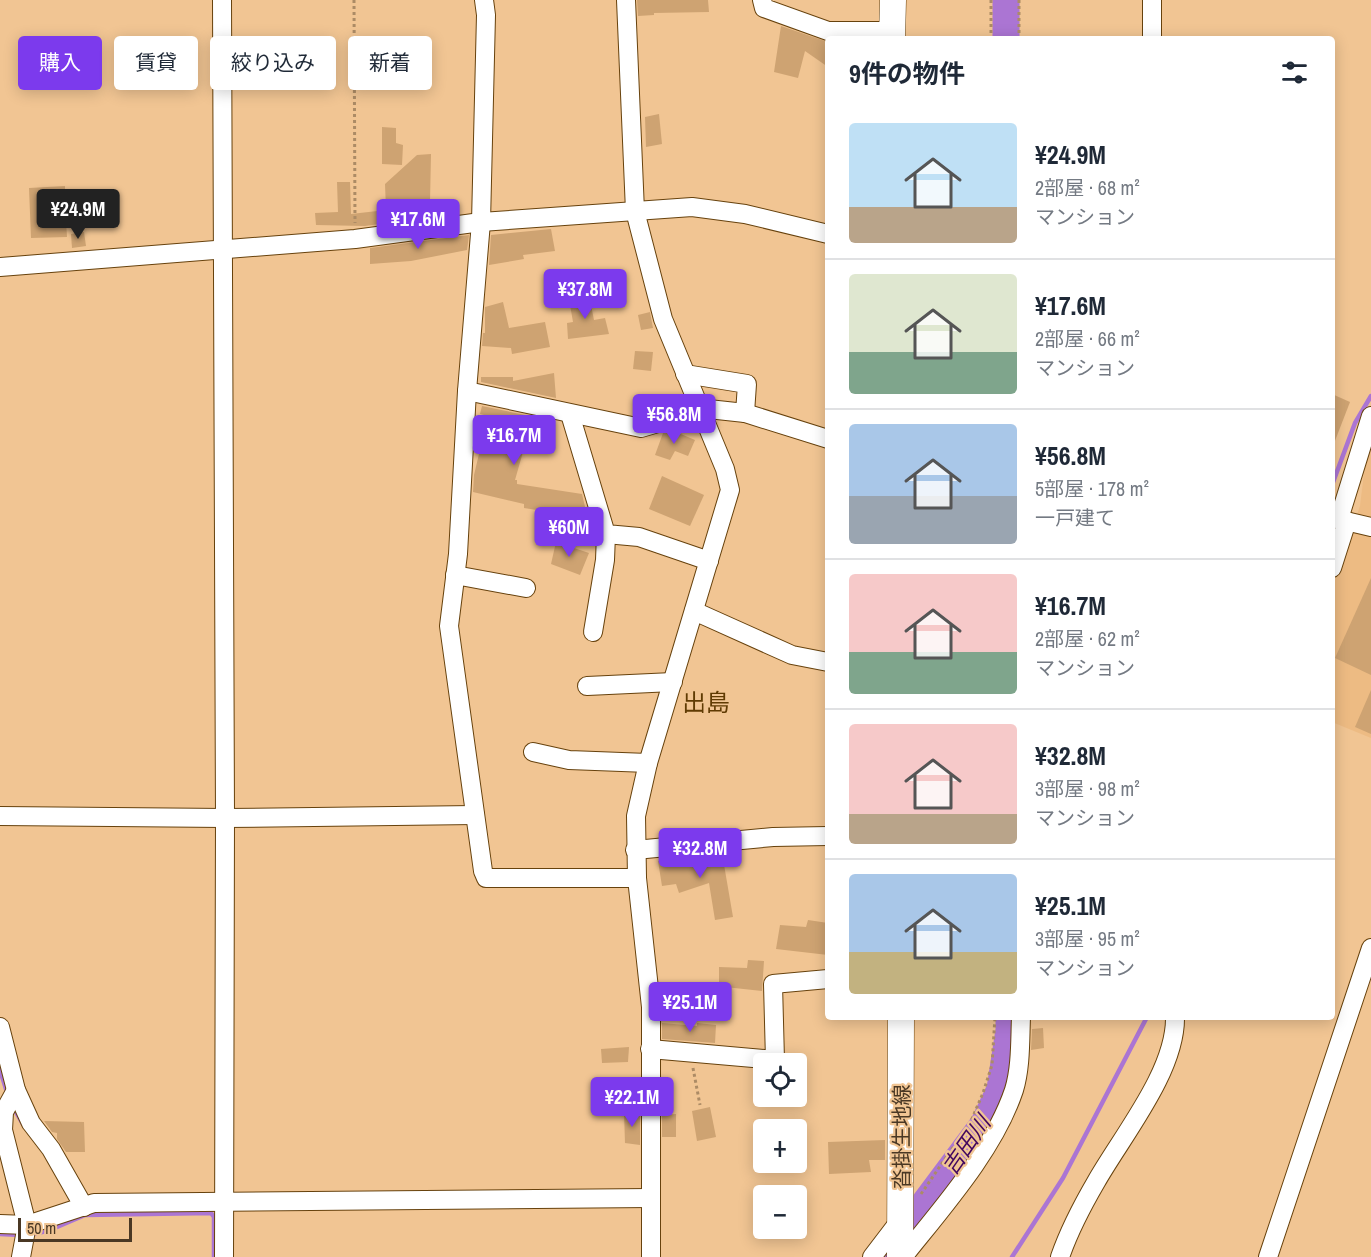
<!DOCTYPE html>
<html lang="ja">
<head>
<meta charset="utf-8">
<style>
	body { margin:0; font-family:"Archivo Narrow","Noto Sans JP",sans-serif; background:#f2f2f3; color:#1f2937; height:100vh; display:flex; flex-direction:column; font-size:22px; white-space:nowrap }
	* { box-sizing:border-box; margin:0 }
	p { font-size:20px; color:#747a83 }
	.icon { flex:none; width:33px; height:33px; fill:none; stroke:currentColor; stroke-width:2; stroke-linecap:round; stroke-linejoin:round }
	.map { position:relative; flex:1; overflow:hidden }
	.drawer { position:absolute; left:825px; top:36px; width:510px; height:984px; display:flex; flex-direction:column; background:#fff; border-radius:6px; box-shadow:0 3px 15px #0003 }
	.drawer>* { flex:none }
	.top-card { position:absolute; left:18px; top:36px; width:570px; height:54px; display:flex; gap:12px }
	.controls { position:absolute; left:753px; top:1053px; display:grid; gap:12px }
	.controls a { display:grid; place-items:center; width:54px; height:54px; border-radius:6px; background:#fff; box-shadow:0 3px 15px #0003; font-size:30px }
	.scale { position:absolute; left:18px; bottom:15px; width:114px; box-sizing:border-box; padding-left:6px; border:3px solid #4a3824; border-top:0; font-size:16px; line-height:21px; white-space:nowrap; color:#4a3824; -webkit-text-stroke:4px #f1c593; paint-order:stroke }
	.price { position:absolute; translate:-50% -51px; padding:0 14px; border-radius:6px; background:#7c3aed; color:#fff; font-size:20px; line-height:39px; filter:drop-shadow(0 2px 3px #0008) }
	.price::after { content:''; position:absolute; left:50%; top:36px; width:18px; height:14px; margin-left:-9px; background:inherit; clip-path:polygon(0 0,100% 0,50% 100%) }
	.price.active { background:#222; color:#fff }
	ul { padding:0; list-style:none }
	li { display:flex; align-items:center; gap:18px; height:150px; padding:0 24px }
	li+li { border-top:2px solid #e0e1e3 }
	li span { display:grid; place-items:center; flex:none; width:168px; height:120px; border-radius:6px; color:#555 }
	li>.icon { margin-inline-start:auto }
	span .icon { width:72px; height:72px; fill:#fffc; stroke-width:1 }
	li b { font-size:26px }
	h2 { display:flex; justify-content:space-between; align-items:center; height:72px; padding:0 24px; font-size:26px }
	.pill { padding:0 21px; border-radius:6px; background:#fff; box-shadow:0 3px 15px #0003; font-size:21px; line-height:54px }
	.pill.active { background:#7c3aed; color:#fff }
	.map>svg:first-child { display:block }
	.built { fill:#edbb83 }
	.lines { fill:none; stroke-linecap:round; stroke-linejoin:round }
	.stream { stroke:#ab75d3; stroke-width:4.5 }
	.river { stroke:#ab75d3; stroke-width:27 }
	.building { fill:#cea372 }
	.minor-casing { stroke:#67420d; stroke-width:20 }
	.secondary-casing { stroke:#67420d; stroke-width:27 }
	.path { stroke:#ac8b65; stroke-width:3; stroke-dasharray:3 3; stroke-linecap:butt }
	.minor { stroke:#fff; stroke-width:18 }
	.secondary { stroke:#fff; stroke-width:26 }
	.labels { text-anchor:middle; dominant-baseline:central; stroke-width:4.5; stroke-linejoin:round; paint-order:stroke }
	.street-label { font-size:21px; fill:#4a3824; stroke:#f1c593 }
	.water-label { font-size:22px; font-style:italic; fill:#41065f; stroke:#f1c593 }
	.quarter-label { font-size:24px; fill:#603b03; stroke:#f1c593 }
</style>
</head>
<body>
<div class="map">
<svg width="1371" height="1257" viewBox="0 0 1371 1257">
	<rect width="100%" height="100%" fill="#f1c593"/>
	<!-- built -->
	<polygon class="built" points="1371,443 1371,738 1332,722 1332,589 1360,506 1364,473"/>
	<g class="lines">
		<!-- stream -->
		<g class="stream">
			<polyline points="1332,485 1355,423 1371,396"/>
			<polyline points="0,1070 8,1095"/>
			<polyline points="12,1105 23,1124"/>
			<polyline points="0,1234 21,1235"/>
			<polyline points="30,1235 50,1230 85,1215 211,1213 214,1217 214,1257"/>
			<polyline points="1012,1257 1063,1178 1147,1017"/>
		</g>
		<!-- river -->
		<g class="river">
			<polyline points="1006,39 1006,0"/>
			<polyline points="884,1257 984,1123 1000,1089 1009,1030 1009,1017"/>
		</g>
	</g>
	<!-- building -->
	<g class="building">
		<polygon points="637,0 708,0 709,12 654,13 654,15 638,16"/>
		<polygon points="781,26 828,42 828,67 805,51 798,78 774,72"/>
		<polygon points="659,114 662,144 646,147 645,117"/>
		<polygon points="382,127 396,128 396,143 403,145 402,165 382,164"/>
		<polygon points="431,154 430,202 399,201 401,221 365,226 316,225 315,213 338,212 337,182 350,182 351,214 386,210 385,184 417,155"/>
		<polygon points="65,186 65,190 84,191 84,205 65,203 67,237 31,238 29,188"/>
		<polygon points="551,229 555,251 523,255 524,259 489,265 491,235"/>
		<polygon points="84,232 86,246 72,248 71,234"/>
		<polygon points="469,235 467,250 411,261 370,264 370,248"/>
		<polygon points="589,295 594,320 605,318 609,334 568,339 567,323 573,322 569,299"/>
		<polygon points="503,302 509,328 545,322 550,347 512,354 511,348 482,346 483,333 485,333 485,307"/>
		<polygon points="650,312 653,328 641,330 638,315"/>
		<polygon points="635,351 653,352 651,371 633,369"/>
		<polygon points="554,373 556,398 481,382 481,377 513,377 513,381"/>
		<polygon points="1332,394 1350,402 1333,446 1332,446"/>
		<polygon points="482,406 530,416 526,433 536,436 531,453 523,452 515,480 517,480 517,484 582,494 586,511 563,508 562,514 524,508 524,504 473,492 474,475 488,416 480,414"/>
		<polygon points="669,429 695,440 688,456 675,451 670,460 655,455 663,433"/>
		<polygon points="662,476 704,495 690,526 649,509"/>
		<polygon points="556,542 589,553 580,575 551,564"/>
		<polygon points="1371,578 1371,675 1335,658"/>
		<polygon points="1371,690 1371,734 1355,727"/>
		<polygon points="722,853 733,917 715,920 709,883 679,893 676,884 662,886 658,861"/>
		<polygon points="808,920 828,923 828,955 776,949 780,925 806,927"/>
		<polygon points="748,960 764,961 762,991 725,987 724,1008 707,1008 709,986 722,987 719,987 719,967 747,968"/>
		<polygon points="662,1023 697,1026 697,1023 716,1025 715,1043 662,1039"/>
		<polygon points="1043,1028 1044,1048 1031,1050 1032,1029"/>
		<polygon points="629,1047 628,1062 602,1063 601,1049"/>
		<polygon points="710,1107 716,1137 697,1141 692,1111"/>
		<polygon points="624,1112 640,1112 640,1145 625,1143"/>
		<polygon points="676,1114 676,1137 662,1137 662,1115"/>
		<polygon points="44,1121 84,1122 85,1152 66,1152 57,1139 57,1133 52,1132"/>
		<polygon points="885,1140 885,1160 869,1160 871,1172 829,1174 828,1142"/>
	</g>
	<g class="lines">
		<defs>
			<g id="minor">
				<polyline points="222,0 225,818 224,1257"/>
				<polyline points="484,0 486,15 481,222 467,391 458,554 449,626 483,871 486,878 637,878"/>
				<polyline points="626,0 635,211 663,319 725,469 730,490 648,763 636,816 637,878 651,1007 651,1257"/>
				<polyline points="762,0 764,8 828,31 892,31"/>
				<polyline points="1152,39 1152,0"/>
				<polyline points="0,267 355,239 481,222 692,207 745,214 828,234"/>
				<polyline points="685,374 747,384 745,413 699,408"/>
				<polyline points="467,391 641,428 658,423 695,399"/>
				<polyline points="745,413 828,439"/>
				<polyline points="570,414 606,534 639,537 709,561"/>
				<polyline points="1337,519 1371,527"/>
				<polyline points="1339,519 1371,416"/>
				<polyline points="1332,568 1347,521"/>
				<polyline points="455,575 526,588"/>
				<polyline points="694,611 792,655 828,662"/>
				<polyline points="593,632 605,560 606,534"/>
				<polyline points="587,686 673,682"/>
				<polyline points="533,752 569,760 648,763"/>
				<polyline points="0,816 225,818 475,815"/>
				<polyline points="635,850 773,837 828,836"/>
				<polyline points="0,1027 16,1090 31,1123 51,1149 84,1207"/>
				<polyline points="650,1049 775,1060 773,984 828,979"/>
				<polyline points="16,1090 4,1112 3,1130 27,1225 21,1257"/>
				<polyline points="0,1224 27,1225 94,1203 650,1198"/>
				<polyline points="872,1257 901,1219"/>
				<path d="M 903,1257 C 942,1208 994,1150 1014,1090 C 1021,1067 1020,1040 1021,1017"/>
				<path d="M 1060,1257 C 1069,1231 1082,1206 1096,1182 C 1122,1136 1176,1071 1175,1017"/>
				<polyline points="1268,1257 1371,948"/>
			</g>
			<g id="secondary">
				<polyline points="892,39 893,0"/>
				<polyline points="900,1257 901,1017"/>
			</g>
		</defs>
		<!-- minor casing -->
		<use href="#minor" class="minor-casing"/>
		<!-- secondary casing -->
		<use href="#secondary" class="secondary-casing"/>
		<!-- path -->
		<g class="path">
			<polyline points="354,0 355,223"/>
			<polyline points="991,0 991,39"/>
			<polyline points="1019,39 1019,0"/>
			<polyline points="693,1068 700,1105"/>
			<polyline points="921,1194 971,1121 983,1093 992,1065 995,1017"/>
		</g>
		<!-- minor -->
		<use href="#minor" class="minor"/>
		<!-- secondary -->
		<use href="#secondary" class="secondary"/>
	</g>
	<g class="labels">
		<!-- street labels -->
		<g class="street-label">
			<text transform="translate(901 1137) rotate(-90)">沓掛生地線</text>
		</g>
		<!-- water labels -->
		<g class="water-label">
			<text transform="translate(966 1145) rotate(-55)">吉田川</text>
		</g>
		<!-- quarter labels -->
		<g class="quarter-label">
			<text x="706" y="702">出島</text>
		</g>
	</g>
</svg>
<div class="controls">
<a><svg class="icon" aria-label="locate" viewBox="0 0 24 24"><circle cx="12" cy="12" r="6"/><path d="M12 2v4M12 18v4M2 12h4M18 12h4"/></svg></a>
<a>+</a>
<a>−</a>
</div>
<div class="scale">50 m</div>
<b class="price active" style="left:78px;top:240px">¥24.9M</b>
<b class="price" style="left:418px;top:250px">¥17.6M</b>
<b class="price" style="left:585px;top:320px">¥37.8M</b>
<b class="price" style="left:674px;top:445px">¥56.8M</b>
<b class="price" style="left:514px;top:466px">¥16.7M</b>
<b class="price" style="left:569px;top:558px">¥60M</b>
<b class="price" style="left:700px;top:879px">¥32.8M</b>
<b class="price" style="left:690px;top:1033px">¥25.1M</b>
<b class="price" style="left:632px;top:1128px">¥22.1M</b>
<div class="top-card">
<a class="pill active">購入</a>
<a class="pill">賃貸</a>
<a class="pill">絞り込み</a>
<a class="pill">新着</a>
</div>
<section class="drawer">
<h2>9件の物件<svg class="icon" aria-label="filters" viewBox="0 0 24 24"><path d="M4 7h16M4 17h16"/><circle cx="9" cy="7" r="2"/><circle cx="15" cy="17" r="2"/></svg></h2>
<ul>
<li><span style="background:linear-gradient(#bfe0f5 70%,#b9a48a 0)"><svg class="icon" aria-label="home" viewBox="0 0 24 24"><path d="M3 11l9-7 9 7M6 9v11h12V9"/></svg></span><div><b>¥24.9M</b><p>2部屋 · 68 m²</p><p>マンション</p></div></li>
<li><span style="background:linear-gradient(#dfe7d0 65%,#7fa58c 0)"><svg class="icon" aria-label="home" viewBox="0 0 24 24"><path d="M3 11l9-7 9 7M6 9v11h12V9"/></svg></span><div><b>¥17.6M</b><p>2部屋 · 66 m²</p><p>マンション</p></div></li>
<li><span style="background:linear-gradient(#a9c7e8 60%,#9aa5b1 0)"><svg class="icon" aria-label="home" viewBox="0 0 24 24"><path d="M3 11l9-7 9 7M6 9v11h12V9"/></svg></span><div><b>¥56.8M</b><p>5部屋 · 178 m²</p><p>一戸建て</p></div></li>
<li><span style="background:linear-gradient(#f6c9c9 65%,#7fa58c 0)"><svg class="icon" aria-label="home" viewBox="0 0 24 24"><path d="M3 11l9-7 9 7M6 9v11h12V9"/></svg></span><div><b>¥16.7M</b><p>2部屋 · 62 m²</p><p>マンション</p></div></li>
<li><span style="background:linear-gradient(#f6c9c9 75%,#b9a48a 0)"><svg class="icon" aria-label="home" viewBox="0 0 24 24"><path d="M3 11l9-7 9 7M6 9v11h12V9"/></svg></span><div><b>¥32.8M</b><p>3部屋 · 98 m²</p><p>マンション</p></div></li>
<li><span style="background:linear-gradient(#a9c7e8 65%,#c2b280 0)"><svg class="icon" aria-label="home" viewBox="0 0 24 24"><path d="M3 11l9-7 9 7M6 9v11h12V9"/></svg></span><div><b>¥25.1M</b><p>3部屋 · 95 m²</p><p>マンション</p></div></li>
</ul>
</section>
</div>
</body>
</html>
